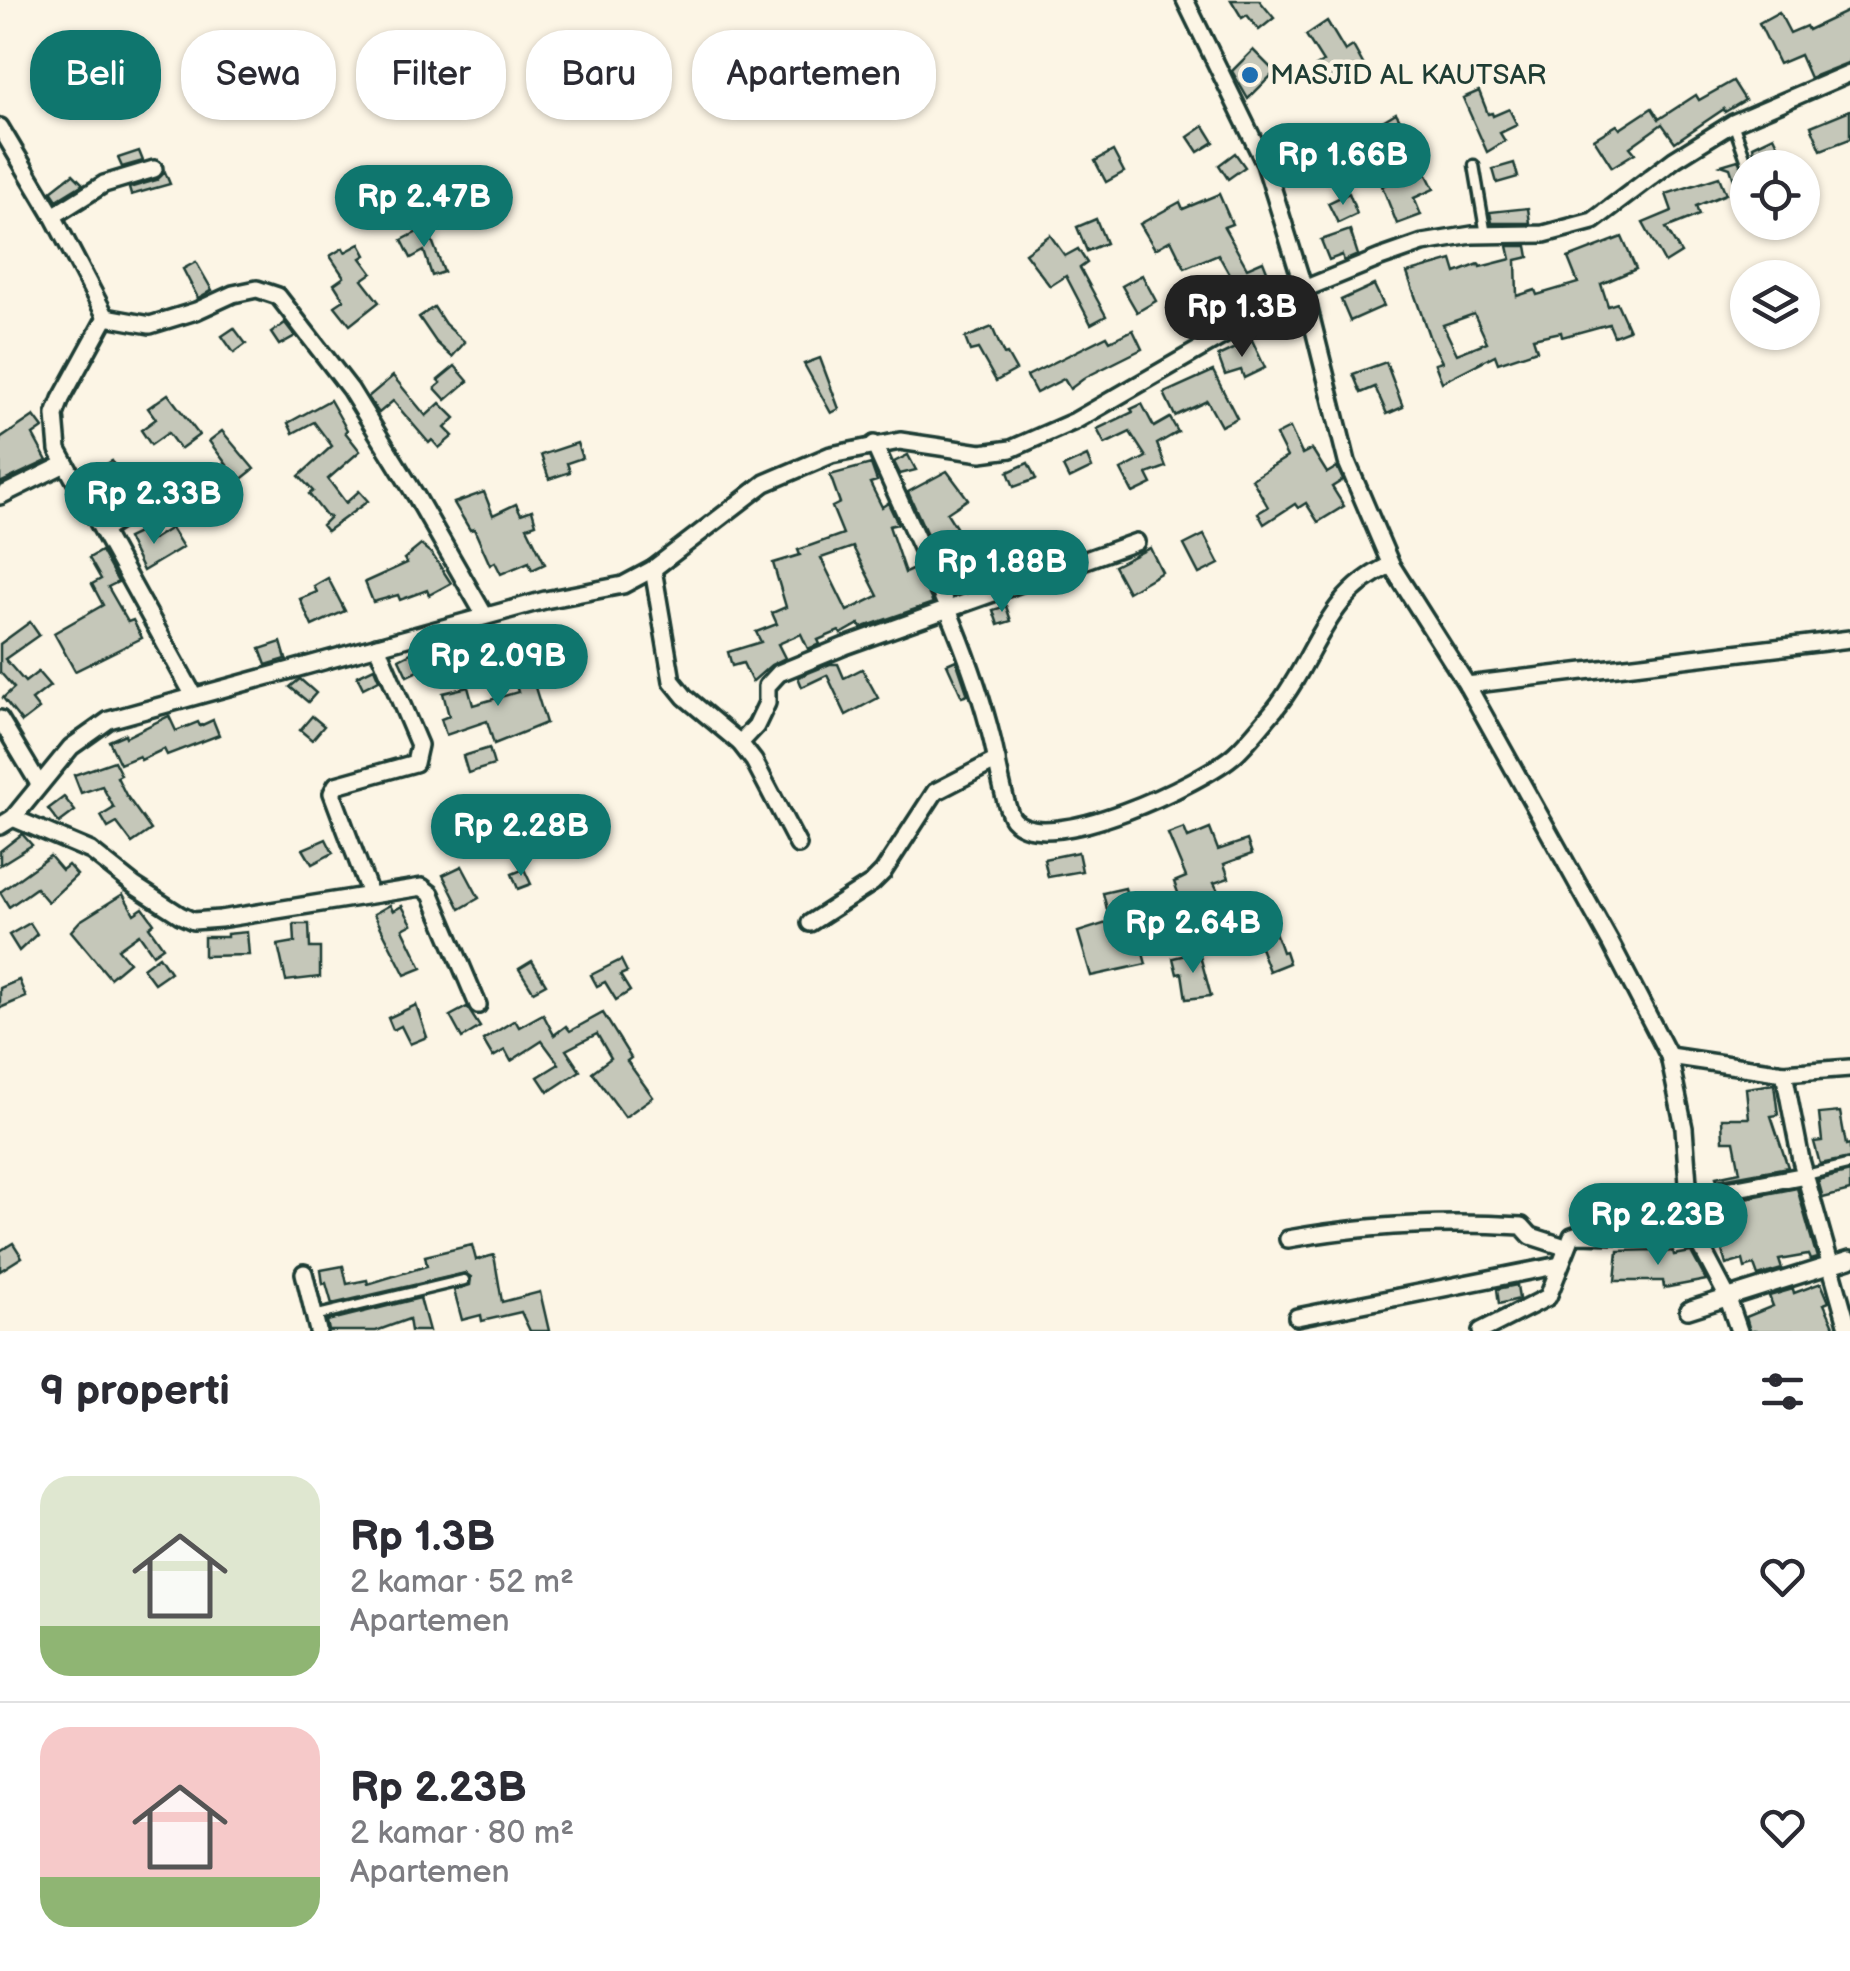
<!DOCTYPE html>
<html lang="id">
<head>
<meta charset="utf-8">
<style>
	body { margin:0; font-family:"Balsamiq Sans",sans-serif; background:#f2f2f3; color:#2b2b33; height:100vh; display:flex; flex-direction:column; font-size:38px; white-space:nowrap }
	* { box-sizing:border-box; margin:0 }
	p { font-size:32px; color:#7c7c81 }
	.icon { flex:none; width:55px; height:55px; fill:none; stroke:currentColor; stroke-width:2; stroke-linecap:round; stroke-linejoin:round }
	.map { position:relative; height:1331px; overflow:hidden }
	.details { display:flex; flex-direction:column; background:#fff; flex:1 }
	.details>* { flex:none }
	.banner { position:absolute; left:30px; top:30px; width:1000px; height:90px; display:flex; gap:20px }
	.tools { position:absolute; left:1730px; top:150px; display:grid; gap:20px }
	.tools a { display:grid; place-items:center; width:90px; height:90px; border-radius:50%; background:#fff; box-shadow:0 2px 8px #0004; font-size:50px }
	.price { position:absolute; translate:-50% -85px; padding:0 22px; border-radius:35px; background:#0f766e; color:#fff; font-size:32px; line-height:65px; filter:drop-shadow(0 2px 5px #0008) }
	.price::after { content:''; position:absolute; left:50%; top:60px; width:30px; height:22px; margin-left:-15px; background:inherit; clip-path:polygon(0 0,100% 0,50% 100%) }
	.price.active { background:#222; color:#fff }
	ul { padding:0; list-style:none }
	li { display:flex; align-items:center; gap:30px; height:250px; padding:0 40px }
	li+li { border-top:2px solid #e1e1e2 }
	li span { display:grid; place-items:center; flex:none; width:280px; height:200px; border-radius:30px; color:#555 }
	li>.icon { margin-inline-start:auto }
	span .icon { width:120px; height:120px; fill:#fffc; stroke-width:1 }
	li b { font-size:42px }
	h2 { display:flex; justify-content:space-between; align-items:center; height:120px; padding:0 40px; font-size:42px }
	.chip { padding:0 35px; border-radius:40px; background:#fff; box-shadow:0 2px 8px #0004; font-size:35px; line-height:90px }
	.chip.active { background:#0f766e; color:#fff }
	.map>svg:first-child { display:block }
	.building { fill:#c5c7b9; stroke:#1f3d34; stroke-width:2.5; fill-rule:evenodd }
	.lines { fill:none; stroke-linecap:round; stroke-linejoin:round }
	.service-casing { stroke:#1f3d34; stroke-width:15 }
	.minor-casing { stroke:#1f3d34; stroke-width:22 }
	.service { stroke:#fcf5e5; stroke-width:8 }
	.minor { stroke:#fcf5e5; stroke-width:15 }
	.poi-dot { fill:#1f6fb2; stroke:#fcf5e5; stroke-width:4 }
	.labels { text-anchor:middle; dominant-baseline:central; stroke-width:9; stroke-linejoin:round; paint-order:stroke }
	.poi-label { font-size:28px; fill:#1f3d34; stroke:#fcf5e5; text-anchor:start }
</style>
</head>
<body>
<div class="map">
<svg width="1850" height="1331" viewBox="0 0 1850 1331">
	<rect width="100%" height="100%" fill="#fcf5e5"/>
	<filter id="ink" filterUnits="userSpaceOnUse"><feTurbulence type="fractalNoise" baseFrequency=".01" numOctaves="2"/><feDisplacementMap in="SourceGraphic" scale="20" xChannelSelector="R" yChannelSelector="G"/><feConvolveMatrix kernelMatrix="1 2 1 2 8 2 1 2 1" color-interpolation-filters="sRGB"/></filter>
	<g filter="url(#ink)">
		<!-- building -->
		<g class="building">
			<polygon points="1231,0 1259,0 1274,18 1259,30 1247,15 1242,18"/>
			<polygon points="1850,10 1850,62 1810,78 1800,55 1779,64 1759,23 1779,12 1790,33 1806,26 1808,30"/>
			<polygon points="1327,21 1345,51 1353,46 1363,64 1326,84 1316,66 1323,62 1306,35"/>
			<polygon points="1253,50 1275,72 1248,99 1232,71"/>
			<polygon points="1733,81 1745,100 1725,112 1724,109 1675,142 1662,124 1630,147 1635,153 1612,167 1594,139 1617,125 1620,129 1652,108 1659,119 1696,95 1699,100"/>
			<polygon points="1479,91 1488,114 1492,113 1493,116 1509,109 1517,125 1500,133 1505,141 1487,152 1463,98"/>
			<polygon points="1850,110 1850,139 1821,150 1811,126"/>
			<polygon points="1396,113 1403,125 1387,133 1381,122"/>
			<polygon points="1204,126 1214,142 1198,152 1188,137"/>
			<polygon points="1774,136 1785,159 1767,168 1756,168 1753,146"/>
			<polygon points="1351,145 1358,161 1345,167 1338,151"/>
			<polygon points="139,151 143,161 122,167 118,158"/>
			<polygon points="1113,151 1124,172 1106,182 1095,161"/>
			<polygon points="1235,153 1245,167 1228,179 1219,165"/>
			<polygon points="1738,160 1746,176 1734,180 1730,168 1721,165"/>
			<polygon points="1514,163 1518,177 1497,183 1493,169"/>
			<polygon points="1423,167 1434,189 1414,198 1421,215 1397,224 1382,186"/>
			<polygon points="165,172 170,184 131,195 129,188 157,180"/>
			<polygon points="73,174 83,184 57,200 51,191"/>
			<polygon points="1719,177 1726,194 1696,206 1699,215 1666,228 1681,253 1665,263 1643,223 1672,211 1666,194"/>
			<polygon points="1349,193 1357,214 1338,223 1328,203"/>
			<polygon points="1219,194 1232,224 1224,227 1247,268 1263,261 1269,276 1242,288 1244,292 1225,301 1218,286 1232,279 1218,254 1185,268 1171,240 1155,249 1140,224 1180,202 1183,209"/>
			<polygon points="1528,208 1530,223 1492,223 1490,212"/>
			<polygon points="1096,219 1106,243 1087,251 1077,227"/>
			<polygon points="427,227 444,272 432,276 424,251 411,258 402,240"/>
			<polygon points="1350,230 1358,255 1344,261 1342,255 1329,260 1321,240"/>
			<polygon points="1050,235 1065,256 1078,249 1087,263 1080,268 1106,316 1091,324 1066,276 1050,286 1025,253"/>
			<path d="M 1622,237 L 1636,269 L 1601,284 L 1608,306 L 1617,303 L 1629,330 L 1614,336 L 1609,324 L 1562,337 L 1561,332 L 1533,338 L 1537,350 L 1498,363 L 1495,355 L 1442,382 L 1435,364 L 1442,362 L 1429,336 L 1407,273 L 1452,260 L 1456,273 L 1479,264 L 1480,267 L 1511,259 L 1508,246 L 1527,246 L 1529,257 L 1516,260 L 1517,296 L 1535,290 L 1537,295 L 1578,283 L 1568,258 ZM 1474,314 L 1487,342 L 1457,354 L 1443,325 Z"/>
			<polygon points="360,244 366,255 361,258 372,273 362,280 379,302 350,325 335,306 344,300 334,284 344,277 330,256 343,248 345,252"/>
			<polygon points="196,262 212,290 198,298 183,269"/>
			<polygon points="1142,275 1156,301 1137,312 1122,286"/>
			<polygon points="1374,285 1384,306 1350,321 1341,300"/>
			<polygon points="434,307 445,324 465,342 452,357 436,342 419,317"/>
			<polygon points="285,323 295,336 279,345 271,333"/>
			<polygon points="992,327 1004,355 1007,354 1016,370 996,381 978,349 970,351 965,338"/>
			<polygon points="234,328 246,344 234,353 222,336"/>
			<polygon points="1133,330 1142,349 1086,377 1070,389 1064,379 1036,393 1027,376 1107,336 1110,341"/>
			<polygon points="1252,340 1265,368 1244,378 1241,370 1225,375 1218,356"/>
			<polygon points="820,358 839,409 831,413 804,364"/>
			<polygon points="1386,362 1403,407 1387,414 1375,387 1361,393 1353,374"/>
			<polygon points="455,366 468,381 446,400 435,388 441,383 438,380"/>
			<polygon points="1213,371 1237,418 1221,426 1207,401 1175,416 1164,393"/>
			<polygon points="393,376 426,416 440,403 455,418 445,428 453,436 439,448 432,440 429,443 393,401 379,413 373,405 368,397"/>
			<polygon points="168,394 199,435 180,449 168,433 151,445 141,430 156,419 148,408"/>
			<polygon points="330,400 347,430 345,432 360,451 328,479 346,503 359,491 368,501 327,531 322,525 330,517 326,516 309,494 313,491 299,476 332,446 314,422 293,433 288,423"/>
			<polygon points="1142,404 1154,427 1170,418 1178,432 1157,444 1166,467 1147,474 1152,484 1133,493 1121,470 1146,457 1130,432 1105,444 1097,429 1133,412 1131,409"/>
			<polygon points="34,416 43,428 33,435 47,461 0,483 0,439"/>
			<polygon points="1290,428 1302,454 1312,449 1327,473 1337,467 1343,480 1332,487 1344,506 1318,522 1306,503 1298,508 1295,504 1264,524 1258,513 1268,507 1252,479 1287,457 1276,435"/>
			<polygon points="222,431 254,469 229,489 217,473 227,465 209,441"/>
			<polygon points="577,443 582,458 567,463 570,472 549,479 541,455"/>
			<polygon points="908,455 916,470 900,474 894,462"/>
			<polygon points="1087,456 1092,468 1069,479 1063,467"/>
			<polygon points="112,461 119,472 105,480 98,469"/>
			<polygon points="1028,463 1036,479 1014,487 1008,472"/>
			<path d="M 871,464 L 877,481 L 870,483 L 882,507 L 888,503 L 898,524 L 889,526 L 905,573 L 916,568 L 933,603 L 861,628 L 859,624 L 841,634 L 839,631 L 818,640 L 820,644 L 808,649 L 801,634 L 778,644 L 785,658 L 771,665 L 752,682 L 743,663 L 732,666 L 728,652 L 761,642 L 756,632 L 777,624 L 772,613 L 786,607 L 773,563 L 800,555 L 798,550 L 843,534 L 832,507 L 840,503 L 830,475 ZM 853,547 L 878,596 L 847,611 L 821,558 Z"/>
			<polygon points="947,471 968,499 947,513 964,540 974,535 995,568 981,577 966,553 952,560 943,544 934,550 908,492"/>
			<polygon points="484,492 493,515 516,504 521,514 532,510 536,524 527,527 545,564 532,570 529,562 501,574 495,562 490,565 474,529 470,530 454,503"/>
			<polygon points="171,528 183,547 143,571 127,538 144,530 150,541"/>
			<polygon points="1204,535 1219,564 1199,574 1184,545"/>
			<polygon points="421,545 432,554 451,583 429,595 427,590 400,600 398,595 373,602 365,582 407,563 404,559"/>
			<polygon points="1150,548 1162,572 1128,592 1114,566"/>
			<polygon points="101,551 118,582 108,587 128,622 133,620 142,638 75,671 54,633 103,605 92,584 101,579 89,558"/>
			<polygon points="328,578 345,611 312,626 300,599 317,592 314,586"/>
			<polygon points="1006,606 1011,621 998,625 993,610"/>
			<polygon points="30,622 39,635 5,659 25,682 38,672 50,686 32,700 39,709 22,722 3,698 14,688 0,672 0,644"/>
			<polygon points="469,633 474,649 433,657 435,663 407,676 399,659 429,644"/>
			<polygon points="281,642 286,659 266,665 260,649"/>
			<polygon points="956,660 968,695 962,697 947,664"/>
			<polygon points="530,663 532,671 537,669 541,682 534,684 546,723 494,744 487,721 446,735 441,719 449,716 443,693 468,687 473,705 518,692 513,676 519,674 518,665"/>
			<polygon points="830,664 838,664 844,678 862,669 878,698 846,715 827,675 802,687 798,677"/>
			<polygon points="374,668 379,680 363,688 357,676"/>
			<polygon points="300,679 316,693 308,702 290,687"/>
			<polygon points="169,716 176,731 198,722 200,726 213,720 219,735 167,755 164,749 141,760 139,756 120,764 109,741 125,734 126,737"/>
			<polygon points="312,716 324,726 312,740 300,730"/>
			<polygon points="489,748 494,765 468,773 463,756"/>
			<polygon points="114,761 121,775 117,777 126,795 151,830 132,843 117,823 108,828 101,816 114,808 102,786 81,793 74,775"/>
			<polygon points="64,797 75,811 59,823 48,809"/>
			<polygon points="1184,828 1188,838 1210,829 1218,850 1247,840 1252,854 1224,864 1229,878 1214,883 1222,899 1201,909 1199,904 1184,909 1174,882 1186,877 1168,834"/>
			<polygon points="22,834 32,845 0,865 0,851"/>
			<polygon points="326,839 333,853 312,864 303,849"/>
			<polygon points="1078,852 1082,871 1048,877 1044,859"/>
			<polygon points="50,856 62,870 68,865 77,875 48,902 36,888 9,907 0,892"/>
			<polygon points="462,866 479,898 460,909 443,875"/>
			<polygon points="524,869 531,884 518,889 512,874"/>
			<polygon points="1125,888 1146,964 1091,976 1078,932 1110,922 1103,893"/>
			<polygon points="123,894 134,914 143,908 154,923 149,927 163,947 153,954 139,934 118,949 129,962 110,978 71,931 80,921"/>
			<polygon points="390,905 393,911 402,906 412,924 403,929 422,968 405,975 374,914"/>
			<polygon points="30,923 37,934 19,951 9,935"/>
			<polygon points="294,924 309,924 310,948 320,948 320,977 286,981 278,945 295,942"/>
			<polygon points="1273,926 1282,952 1285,951 1289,963 1269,971 1254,932"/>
			<polygon points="247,932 249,955 204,956 204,937 227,937 227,934"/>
			<polygon points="1199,952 1211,996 1186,999 1182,973 1177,974 1173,958"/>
			<polygon points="159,956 170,972 154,983 143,968"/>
			<polygon points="621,960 627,972 620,975 630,991 616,1000 605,982 597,986 591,975"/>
			<polygon points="532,961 546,984 533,991 519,969"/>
			<polygon points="19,980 26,997 0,1008 0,988"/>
			<polygon points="416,1005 427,1037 410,1044 401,1026 393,1030 388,1018"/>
			<polygon points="467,1007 480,1027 462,1038 450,1016"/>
			<polygon points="603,1013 631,1058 627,1061 653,1097 625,1117 592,1072 611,1058 597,1034 566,1050 580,1071 548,1092 538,1077 559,1064 542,1041 511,1061 505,1050 493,1057 483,1040 515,1020 519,1027 543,1014 554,1035 566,1026 570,1031"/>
			<polygon points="1774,1084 1778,1115 1771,1116 1788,1167 1717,1180 1716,1177 1740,1172 1734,1141 1723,1141 1722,1118 1749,1118 1746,1088"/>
			<polygon points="1840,1112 1846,1145 1850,1144 1850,1158 1820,1164 1814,1142 1822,1141 1819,1114"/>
			<polygon points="1850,1172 1850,1191 1823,1198 1818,1180"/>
			<polygon points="1797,1188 1817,1258 1810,1260 1808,1255 1779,1260 1782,1269 1758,1276 1754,1265 1745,1268 1743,1260 1726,1265 1721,1247 1725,1244 1720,1222 1714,1223 1710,1205"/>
			<polygon points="13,1243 22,1257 0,1271 0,1251"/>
			<polygon points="472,1245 476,1260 494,1255 502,1302 540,1292 549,1331 530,1331 521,1312 482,1321 481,1315 462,1320 454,1290 470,1285 471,1277 465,1273 332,1304 326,1283 323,1284 321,1270 343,1266 347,1284 367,1280 368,1284 427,1266 425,1256"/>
			<polygon points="1656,1250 1656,1253 1673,1251 1674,1255 1691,1252 1706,1280 1664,1288 1663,1281 1615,1281 1618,1251"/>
			<polygon points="1821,1283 1829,1302 1824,1304 1834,1326 1821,1331 1750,1331 1746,1317 1773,1306 1769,1296 1793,1289 1794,1293"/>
			<polygon points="1517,1285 1519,1299 1499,1304 1497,1289"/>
			<polygon points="420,1298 429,1331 411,1331 409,1319 376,1331 329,1331 327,1321"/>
		</g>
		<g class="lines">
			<defs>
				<g id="service">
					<polyline points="1733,123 1749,168"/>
					<polyline points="1474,165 1486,235"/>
					<polyline points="104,534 158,500"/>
					<polyline points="1806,1175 1847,1165"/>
					<polyline points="314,1316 464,1280"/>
				</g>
				<g id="minor">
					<polyline points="1185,0 1265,164 1304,289 1347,462 1391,565 1467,685 1610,942 1669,1056 1684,1128 1689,1197 1696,1237 1727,1296 1739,1331"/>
					<polyline points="0,127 53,216 106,317 150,325 196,311 233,294 257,289 278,296 350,389 416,496 485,616"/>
					<polyline points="53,216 104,184 154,169"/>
					<polyline points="106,317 61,399 55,415 58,450 194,696"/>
					<path d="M 874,444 C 916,540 967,637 992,739 C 996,754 1005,810 1013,819 C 1046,858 1204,782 1235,754 C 1249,741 1262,724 1275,709 C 1317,657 1324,594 1391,565"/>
					<polyline points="0,496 65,464"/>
					<polyline points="653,569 672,681 685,697 740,743 754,761 798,845"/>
					<polyline points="1467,685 1850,639"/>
					<polyline points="0,719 39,784"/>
					<polyline points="740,743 756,726 767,703 767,686 779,673 845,646 1136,542"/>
					<polyline points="13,818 91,851 135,886 180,915 193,921 220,919 422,887 431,894 478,1005"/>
					<polyline points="0,826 13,818 71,747 109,720 545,600 623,585 653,569 765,483 831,455 900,441 981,453 1011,449 1075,421 1304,289 1380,258 1423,243 1472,235 1544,234 1593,221 1675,159 1733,123 1850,73"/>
					<polyline points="370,894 332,793 336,785 415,763 419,745 377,646"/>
					<polyline points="810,923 872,883 883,872 935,792 997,760"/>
					<polyline points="1669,1056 1784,1073 1850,1068"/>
					<polyline points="1784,1073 1801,1160 1849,1331"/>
					<polyline points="1689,1197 1806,1175"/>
					<path d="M 1288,1239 C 1365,1225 1444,1221 1522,1226 L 1531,1236 L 1565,1247"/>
					<polyline points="304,1273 318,1331"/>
					<polyline points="1688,1310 1850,1259"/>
					<polyline points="1297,1317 1560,1265"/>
					<polyline points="1481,1331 1548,1297 1572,1236 1578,1234 1696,1237"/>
				</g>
			</defs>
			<!-- service casing -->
			<use href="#service" class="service-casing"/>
			<!-- minor casing -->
			<use href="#minor" class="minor-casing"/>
			<!-- service -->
			<use href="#service" class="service"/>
			<!-- minor -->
			<use href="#minor" class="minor"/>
		</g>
	</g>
	<!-- markers -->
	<circle class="poi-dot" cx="1250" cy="75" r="10"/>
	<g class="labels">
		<!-- poi labels -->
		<g class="poi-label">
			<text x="1270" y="75">MASJID AL KAUTSAR</text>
		</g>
	</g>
</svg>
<div class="tools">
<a><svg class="icon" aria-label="locate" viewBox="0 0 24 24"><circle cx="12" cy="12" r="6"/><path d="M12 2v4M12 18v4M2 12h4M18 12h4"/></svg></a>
<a><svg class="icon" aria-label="layers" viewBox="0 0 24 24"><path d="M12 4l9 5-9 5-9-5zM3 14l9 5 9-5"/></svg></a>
</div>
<b class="price" style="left:1343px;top:208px">Rp 1.66B</b>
<b class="price" style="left:424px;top:250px">Rp 2.47B</b>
<b class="price active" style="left:1242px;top:360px">Rp 1.3B</b>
<b class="price" style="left:154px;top:547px">Rp 2.33B</b>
<b class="price" style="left:1002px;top:615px">Rp 1.88B</b>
<b class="price" style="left:498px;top:709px">Rp 2.09B</b>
<b class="price" style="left:521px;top:879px">Rp 2.28B</b>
<b class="price" style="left:1193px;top:976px">Rp 2.64B</b>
<b class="price" style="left:1658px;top:1268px">Rp 2.23B</b>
<div class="banner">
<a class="chip active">Beli</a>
<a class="chip">Sewa</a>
<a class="chip">Filter</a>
<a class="chip">Baru</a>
<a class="chip">Apartemen</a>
</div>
</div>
<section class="details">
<h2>9 properti<svg class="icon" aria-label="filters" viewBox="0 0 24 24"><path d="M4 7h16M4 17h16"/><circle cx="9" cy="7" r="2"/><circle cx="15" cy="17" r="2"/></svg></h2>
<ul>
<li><span style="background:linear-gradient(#dfe7d0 75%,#8fb573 0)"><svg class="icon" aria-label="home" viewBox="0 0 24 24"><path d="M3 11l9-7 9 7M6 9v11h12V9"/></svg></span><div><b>Rp 1.3B</b><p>2 kamar · 52 m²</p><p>Apartemen</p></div><svg class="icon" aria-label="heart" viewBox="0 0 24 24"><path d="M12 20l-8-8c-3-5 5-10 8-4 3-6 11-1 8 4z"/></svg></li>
<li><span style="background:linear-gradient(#f6c9c9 75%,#8fb573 0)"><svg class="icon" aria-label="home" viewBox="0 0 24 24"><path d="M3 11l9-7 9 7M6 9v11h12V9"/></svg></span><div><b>Rp 2.23B</b><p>2 kamar · 80 m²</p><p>Apartemen</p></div><svg class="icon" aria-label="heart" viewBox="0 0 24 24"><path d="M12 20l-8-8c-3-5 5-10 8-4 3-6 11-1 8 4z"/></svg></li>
</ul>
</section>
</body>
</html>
